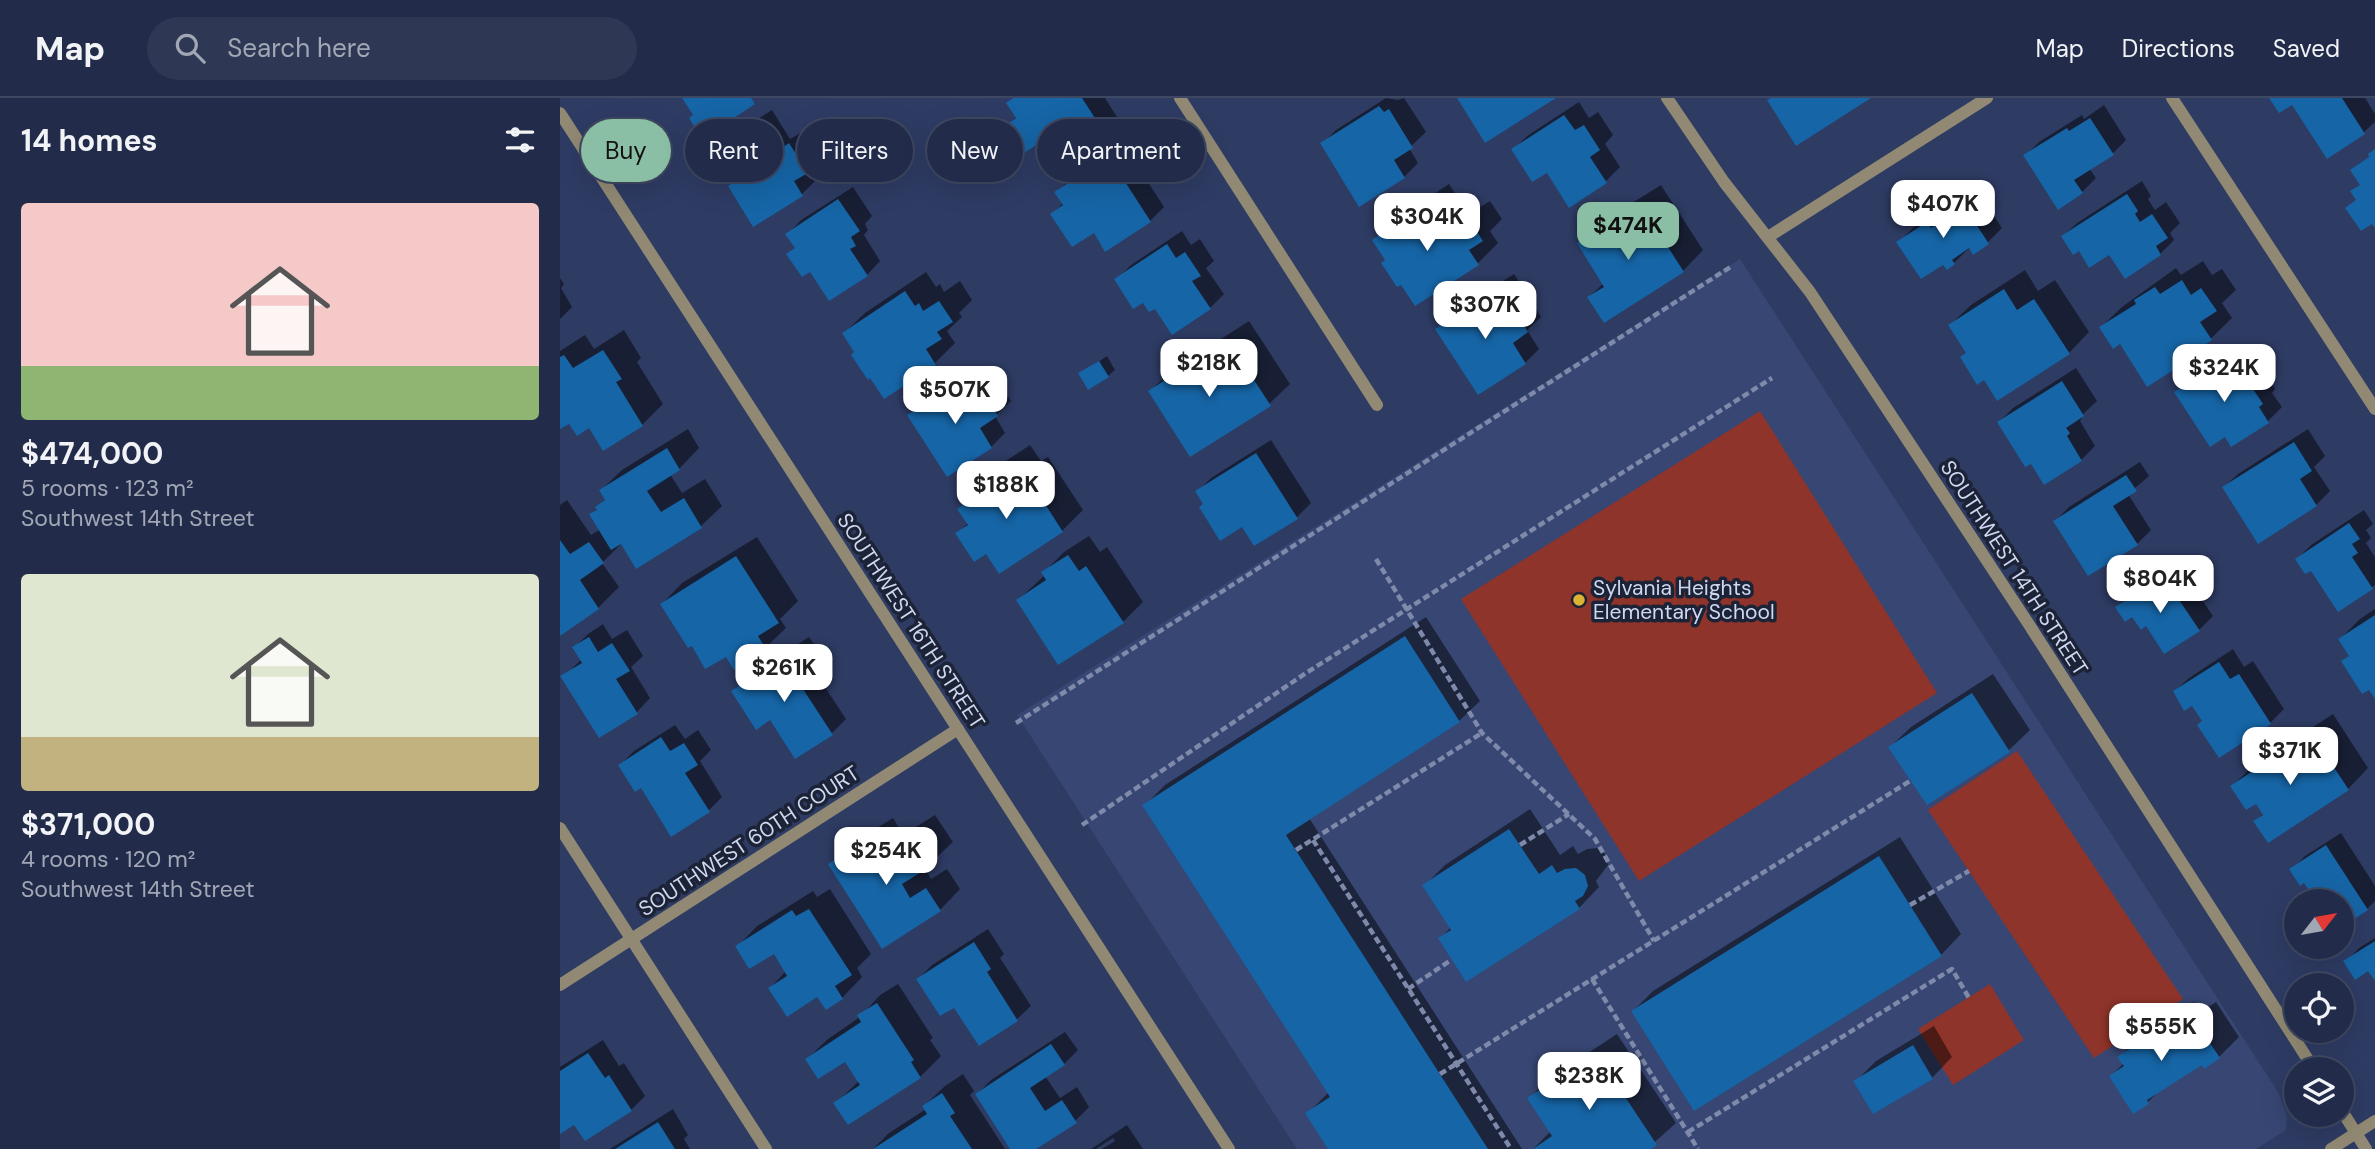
<!DOCTYPE html>
<html lang="en">
<head>
<meta charset="utf-8">
<style>
	body { margin:0; font-family:"DM Sans",sans-serif; background:#2e3854; color:#f1f3f6; height:100vh; display:flex; flex-direction:column; font-size:26px; white-space:nowrap }
	* { box-sizing:border-box; margin:0 }
	p { font-size:23px; color:#a2a7b5 }
	.icon { flex:none; width:38px; height:38px; fill:none; stroke:currentColor; stroke-width:2; stroke-linecap:round; stroke-linejoin:round }
	.map { position:relative; flex:1; overflow:hidden }
	.drawer { display:flex; flex-direction:column; background:#222c4a; width:560px }
	.drawer>* { flex:none }
	.top-card { position:absolute; left:21px; top:21px; width:665px; height:63px; display:flex; gap:14px }
	.needle { width:46px; rotate:59deg }
	.buttons { position:absolute; left:1724px; top:791px; display:grid; gap:14px }
	.buttons a { display:grid; place-items:center; width:70px; height:70px; border-radius:50%; background:#222c4a; box-shadow:0 7px 28px #0002,0 0 0 2px #3f4862; font-size:35px }
	.price { position:absolute; translate:-50% -60px; padding:0 16px; border-radius:14px; background:#fff; color:#222; font-size:23px; line-height:46px; filter:drop-shadow(0 2px 4px #0008) }
	.price::after { content:''; position:absolute; left:50%; top:42px; width:21px; height:16px; margin-left:-10px; background:inherit; clip-path:polygon(0 0,100% 0,50% 100%) }
	.price.selected { background:#8abfa5; color:#111 }
	ul { padding:0; list-style:none }
	li { display:grid; align-content:center; gap:14px; height:371px; padding:0 21px }
	li span { display:grid; place-items:center; height:217px; border-radius:7px; color:#555 }
	li>.icon { margin-inline-start:auto }
	span .icon { width:126px; height:126px; fill:#fffc; stroke-width:1 }
	li b { font-size:30px }
	h2 { display:flex; justify-content:space-between; align-items:center; height:84px; padding:0 21px; font-size:30px }
	.tag { padding:0 24px; border-radius:32px; background:#222c4a; box-shadow:0 7px 28px #0002,0 0 0 2px #3f4862; font-size:24px; line-height:63px }
	.tag.selected { background:#8abfa5; color:#111 }
	header { display:flex; align-items:center; gap:42px; box-sizing:border-box; height:98px; padding:0 35px; background:#222c4a; border-bottom:2px solid #3f4862 }
	header strong { font-size:33px }
	nav { display:flex; gap:38px; margin-inline-start:auto; font-size:24px }
	.search { width:490px; height:63px; background:#2e3854; display:flex; align-items:center; gap:18px; box-sizing:border-box; padding:0 24px; border-radius:38px; color:#a2a7b5; font-size:26px }
	main { display:flex; flex:1; min-height:0 }
	.map>svg:first-child { display:block }
	.built { fill:#374673 }
	.green { fill:#8f342a }
	.shadow { fill:#0007 }
	.building { fill:#1665a6 }
	.lines { fill:none; stroke-linecap:round; stroke-linejoin:round }
	.path { stroke:#7f8aab; stroke-width:4.5; stroke-dasharray:7 3.5; stroke-linecap:butt }
	.minor { stroke:#918973; stroke-width:12 }
	.poi-dot { fill:#dcb233; stroke:#1d2336; stroke-width:2.5 }
	.labels { text-anchor:middle; dominant-baseline:central; stroke-width:7; stroke-linejoin:round; paint-order:stroke }
	.street-label { font-size:21px; fill:#ced8f1; stroke:#1d2336 }
	.poi-label { font-size:21px; fill:#ced8f1; stroke:#1d2336; text-anchor:start }
</style>
</head>
<body>
<header>
<strong>Map</strong>
<div class="search"><svg class="icon" aria-label="search" viewBox="0 0 24 24"><circle cx="10" cy="10" r="6"/><path d="M15 15l6 6"/></svg>Search here</div>
<nav><a>Map</a><a>Directions</a><a>Saved</a></nav>
</header>
<main>
<section class="drawer">
<h2>14 homes<svg class="icon" aria-label="filters" viewBox="0 0 24 24"><path d="M4 7h16M4 17h16"/><circle cx="9" cy="7" r="2"/><circle cx="15" cy="17" r="2"/></svg></h2>
<ul>
<li><span style="background:linear-gradient(#f6c9c9 75%,#8fb573 0)"><svg class="icon" aria-label="home" viewBox="0 0 24 24"><path d="M3 11l9-7 9 7M6 9v11h12V9"/></svg></span><div><b>$474,000</b><p>5 rooms · 123 m²</p><p>Southwest 14th Street</p></div></li>
<li><span style="background:linear-gradient(#dfe7d0 75%,#c2b280 0)"><svg class="icon" aria-label="home" viewBox="0 0 24 24"><path d="M3 11l9-7 9 7M6 9v11h12V9"/></svg></span><div><b>$371,000</b><p>4 rooms · 120 m²</p><p>Southwest 14th Street</p></div></li>
</ul>
</section>
<div class="map">
<svg width="1815" height="1051" viewBox="0 0 1815 1051">
	<rect width="100%" height="100%" fill="#2e3b63"/>
	<!-- built -->
	<polygon class="built" points="1180,161 1718,994 1727,1018 1726,1032 1696,1051 737,1051 457,617"/>
	<!-- green -->
	<g class="green">
		<polygon points="1200,313 1377,595 1079,783 901,501"/>
		<polygon points="1457,653 1623,901 1534,960 1368,712"/>
		<polygon points="1430,886 1464,942 1393,987 1358,931"/>
	</g>
	<!-- shadow -->
	<g class="shadow">
		<polygon points="453,0 545,0 557,19 543,33 485,40 448,27 457,18 448,5"/>
		<polygon points="826,0 838,2 844,0 866,34 849,50 858,65 844,79 762,46 776,32"/>
		<polygon points="1713,0 1805,0 1815,16 1815,24 1804,34 1767,58 1732,5"/>
		<polygon points="1019,4 1029,20 1038,14 1053,37 1045,46 1060,69 1046,83 1009,107 987,73 953,52 967,38"/>
		<polygon points="1544,7 1566,42 1552,56 1529,70 1536,80 1522,94 1465,58 1479,44 1522,17 1524,21"/>
		<polygon points="212,12 230,41 244,33 260,59 249,71 256,82 242,96 170,88 176,82 157,52 171,38"/>
		<polygon points="564,47 604,109 590,123 534,133 493,116 503,105 496,95 510,81"/>
		<polygon points="1582,83 1591,98 1588,101 1595,112 1606,104 1620,125 1610,135 1614,142 1600,156 1520,151 1503,138 1517,125"/>
		<polygon points="1412,85 1442,130 1428,144 1413,154 1410,149 1394,165 1383,165 1339,144 1353,130 1381,111 1385,118 1389,116 1384,108 1397,94"/>
		<polygon points="889,86 900,103 908,98 917,111 930,103 942,121 930,133 938,145 918,165 827,162 814,143 835,122"/>
		<polygon points="1101,87 1143,152 1123,173 1029,199 1044,185 1019,146 1040,125"/>
		<polygon points="293,89 312,118 305,126 308,132 304,137 320,163 307,177 251,172 229,156 236,149 228,136 241,122"/>
		<polygon points="622,133 631,147 640,141 654,163 646,170 664,196 650,210 595,208 557,181 571,167"/>
		<polygon points="1643,163 1652,177 1662,171 1676,192 1662,205 1672,220 1635,256 1560,244 1541,229 1562,209 1616,170 1621,177"/>
		<polygon points="1465,172 1478,193 1495,182 1529,234 1509,255 1408,254 1390,227 1411,207"/>
		<polygon points="366,174 376,189 380,186 384,194 400,183 412,202 399,215 402,219 387,233 395,245 375,265 296,254 284,235 305,215"/>
		<polygon points="954,176 981,219 967,232 979,251 965,265 877,231 891,217"/>
		<polygon points="0,180 4,186 1,190 12,209 0,221"/>
		<polygon points="689,223 730,286 709,306 590,293 611,273"/>
		<polygon points="64,232 81,260 77,264 103,306 82,327 44,350 30,328 9,323 0,329 0,253 25,237 34,251"/>
		<polygon points="1697,247 1707,262 1701,268 1715,291 1712,295 1722,309 1708,323 1665,337 1616,294 1630,281 1671,254 1674,261"/>
		<polygon points="547,258 555,272 548,278 521,276"/>
		<polygon points="430,270 451,303 435,318 445,335 431,349 349,317 363,303 408,275 412,282"/>
		<polygon points="1516,270 1537,303 1521,318 1522,320 1520,323 1535,348 1521,362 1471,364 1439,324 1453,310"/>
		<polygon points="128,331 139,350 119,371 110,376 122,395 145,381 162,408 141,428 77,469 62,445 42,465 59,489 38,510 0,536 0,407 7,402 31,437 41,431 32,417 46,400 41,392 62,372"/>
		<polygon points="1748,331 1765,358 1754,369 1770,393 1756,407 1664,389 1678,376"/>
		<polygon points="711,342 751,405 737,419 695,446 683,427 645,406 637,394 651,380"/>
		<polygon points="470,347 481,363 488,359 523,412 502,433 427,454 398,435 408,425 399,411 438,368"/>
		<polygon points="1580,364 1589,378 1568,396 1591,432 1577,446 1495,423 1509,409"/>
		<polygon points="1804,412 1813,426 1806,432 1811,440 1806,445 1815,459 1815,487 1779,511 1752,470 1737,461 1751,447"/>
		<polygon points="529,438 540,454 547,449 583,504 563,524 458,502 485,477 483,475 504,454"/>
		<polygon points="197,439 238,503 220,521 226,530 205,550 166,556 132,546 102,506 122,485"/>
		<polygon points="1617,465 1653,518 1639,532 1587,526 1557,509 1571,495"/>
		<polygon points="1815,511 1815,598 1783,563 1790,557 1780,541 1800,521"/>
		<polygon points="866,519 920,603 899,623 749,720 962,1051 771,1051 748,1015 769,994 584,708 605,687"/>
		<polygon points="43,526 52,541 67,532 83,558 71,569 90,600 77,614 3,579 22,561 14,550 28,536"/>
		<polygon points="249,539 261,556 255,561 260,569 255,574 286,621 272,635 211,620 173,593 187,579"/>
		<polygon points="1673,551 1684,569 1693,563 1724,611 1710,625 1644,622 1633,605 1615,593 1629,580"/>
		<polygon points="1433,576 1470,632 1449,652 1367,705 1330,649 1351,629"/>
		<polygon points="1773,616 1808,670 1788,691 1695,724 1704,715 1697,703 1672,688 1693,668"/>
		<polygon points="115,627 125,641 138,632 151,652 140,663 162,699 148,713 81,688 60,667 74,653"/>
		<polygon points="970,711 1000,757 1013,748 1018,756 1027,751 1037,750 1045,756 1048,767 1036,783 1039,789 1019,810 880,841 891,829 865,787 885,767"/>
		<polygon points="375,717 393,744 365,770 371,781 387,771 400,791 380,812 323,848 271,767 291,746 333,720 343,737"/>
		<polygon points="1781,735 1815,788 1815,803 1807,811 1782,827 1782,803 1758,803 1745,782 1732,772 1745,758"/>
		<polygon points="1340,739 1401,836 1381,857 1073,913 1093,893"/>
		<polygon points="270,791 311,856 297,870 302,879 282,900 210,890 226,873 214,853 177,849 197,828 253,793 257,799"/>
		<polygon points="428,831 444,856 440,860 471,908 457,921 394,907 358,881 372,867"/>
		<polygon points="1815,840 1815,880 1809,870 1786,864 1799,850"/>
		<polygon points="338,886 373,940 370,942 381,958 360,979 276,1005 299,983 285,961 247,961 268,941 300,919 320,897"/>
		<polygon points="1634,904 1641,914 1656,904 1679,939 1659,959 1642,965 1602,990 1588,1004 1551,978 1564,965 1560,959 1580,939"/>
		<polygon points="1374,928 1392,959 1372,980 1296,983 1316,963"/>
		<polygon points="505,934 518,952 504,966 485,978 500,1000 517,989 529,1009 515,1023 473,1051 452,1051 417,996 431,982"/>
		<polygon points="1057,936 1116,1025 1087,1051 973,1051 991,1033 969,1000 990,980"/>
		<polygon points="43,942 59,968 64,965 85,998 71,1012 15,1024 0,1034 0,969"/>
		<polygon points="403,976 414,993 410,997 445,1051 313,1051 329,1035 366,1011 364,1008 385,988"/>
		<polygon points="113,1011 128,1037 124,1041 130,1051 50,1051"/>
		<polygon points="567,1027 583,1051 542,1051 555,1043 553,1040 536,1051 531,1051"/>
	</g>
	<!-- building -->
	<g class="building">
		<polygon points="122,0 191,0 195,6 142,41 129,20 133,17"/>
		<polygon points="453,0 522,0 544,34 499,63 484,42 464,55 446,27 456,20 446,5"/>
		<polygon points="897,0 996,0 925,45"/>
		<polygon points="1211,0 1311,0 1236,48 1207,2"/>
		<polygon points="1709,0 1782,0 1805,36 1767,61 1732,7 1719,15"/>
		<polygon points="819,8 824,14 829,11 853,50 834,62 845,80 799,109 760,45"/>
		<polygon points="1004,17 1015,32 1024,27 1040,52 1030,59 1047,85 1009,110 987,75 972,84 951,51"/>
		<polygon points="1530,20 1554,57 1514,82 1523,95 1498,112 1463,57 1507,30 1509,33"/>
		<polygon points="198,25 216,54 229,45 248,75 234,83 243,98 193,129 168,88 175,84 155,52"/>
		<polygon points="1815,51 1815,130 1812,126 1801,133 1785,110 1796,102 1790,93 1800,87 1790,72 1809,59 1808,56"/>
		<polygon points="549,59 591,124 545,154 534,135 512,149 490,116 503,107 494,94"/>
		<polygon points="1567,96 1578,113 1575,116 1580,124 1592,116 1608,140 1596,148 1601,157 1565,181 1549,157 1529,170 1519,153 1513,157 1501,138"/>
		<polygon points="1397,97 1429,146 1413,157 1409,150 1392,162 1395,166 1387,172 1383,167 1361,181 1336,144 1367,124 1371,130 1389,119 1381,108"/>
		<polygon points="278,101 300,133 291,139 296,148 290,151 308,178 269,203 250,174 242,179 226,156 235,150 225,136"/>
		<polygon points="868,105 879,122 887,117 896,130 909,122 923,143 909,152 919,167 855,208 841,187 837,189 821,165 825,162 812,142"/>
		<polygon points="1080,106 1124,174 1044,225 1027,199 1044,189 1017,145"/>
		<polygon points="607,146 616,160 625,154 641,178 632,183 651,211 612,237 595,211 589,214 583,205 573,211 554,181"/>
		<polygon points="1622,182 1631,197 1641,190 1657,213 1640,224 1652,242 1634,254 1637,257 1587,289 1560,246 1553,251 1539,229 1576,206 1574,202 1595,189 1600,196"/>
		<polygon points="939,189 968,234 953,245 966,266 918,297 875,231"/>
		<polygon points="1444,191 1457,212 1474,201 1510,256 1437,303 1424,282 1417,287 1400,259 1406,255 1388,227"/>
		<polygon points="345,193 355,208 359,205 363,213 379,203 393,224 377,234 382,241 366,251 376,267 324,301 310,280 308,282 291,257 294,254 282,235"/>
		<polygon points="668,242 711,308 630,359 588,293"/>
		<polygon points="43,252 62,281 56,284 83,328 43,353 29,330 17,338 9,326 0,331 0,259 4,257 13,270"/>
		<polygon points="1683,259 1694,277 1687,282 1703,306 1699,309 1709,325 1671,349 1665,339 1650,349 1614,294 1656,267 1660,273"/>
		<polygon points="539,263 549,279 528,292 518,275"/>
		<polygon points="416,283 438,318 420,330 432,350 387,379 347,317 393,288 397,295"/>
		<polygon points="1502,283 1524,318 1506,330 1510,335 1507,338 1522,363 1484,387 1471,366 1465,369 1437,324"/>
		<polygon points="1734,344 1752,373 1740,381 1757,408 1698,446 1662,389"/>
		<polygon points="107,350 120,372 87,393 101,414 124,400 142,430 76,471 61,446 51,452 29,416 37,412 35,409 45,402 39,392"/>
		<polygon points="696,355 738,421 694,448 682,429 660,443 639,409 643,406 635,393"/>
		<polygon points="449,366 460,382 467,378 503,434 439,476 426,456 414,464 395,435 408,427 397,411 421,395 416,388"/>
		<polygon points="1566,377 1577,393 1553,408 1578,447 1528,478 1493,423"/>
		<polygon points="1789,425 1800,441 1792,446 1798,455 1792,459 1813,491 1778,514 1751,473 1745,476 1735,461"/>
		<polygon points="0,442 10,456 29,444 44,465 20,482 39,511 0,538"/>
		<polygon points="508,457 519,473 526,468 564,525 498,567 456,502 486,482 481,474"/>
		<polygon points="176,458 219,525 198,538 206,551 174,572 166,559 145,571 132,548 128,550 100,506"/>
		<polygon points="1603,478 1640,533 1604,556 1586,528 1581,532 1572,519 1565,524 1555,509"/>
		<polygon points="1815,517 1815,601 1809,592 1802,596 1781,563 1789,558 1778,541"/>
		<polygon points="845,538 900,624 726,737 928,1051 768,1051 745,1015 770,999 582,707"/>
		<polygon points="29,539 38,554 52,545 70,573 56,581 78,616 39,640 0,578 22,565 12,549"/>
		<polygon points="235,551 248,571 242,575 248,584 241,588 273,637 235,661 210,622 196,632 171,593"/>
		<polygon points="1659,564 1670,581 1679,576 1711,626 1659,660 1637,627 1642,623 1632,608 1624,613 1613,593"/>
		<polygon points="1412,595 1450,654 1367,707 1328,649"/>
		<polygon points="1751,635 1789,692 1708,745 1693,723 1703,717 1696,706 1686,712 1670,688"/>
		<polygon points="101,639 110,653 124,645 138,667 125,675 150,714 111,739 81,690 75,694 58,667"/>
		<polygon points="949,731 979,776 992,767 997,775 1005,771 1016,770 1025,777 1028,788 1023,798 1015,803 1020,811 906,884 878,840 891,832 862,787"/>
		<polygon points="354,736 374,766 342,786 350,800 366,790 381,813 322,851 268,766 312,739 322,756"/>
		<polygon points="1766,747 1808,812 1782,829 1782,803 1756,803 1744,785 1740,788 1729,771"/>
		<polygon points="1319,758 1382,858 1134,1013 1071,913"/>
		<polygon points="249,811 292,877 275,888 283,901 266,912 257,899 227,919 208,890 227,878 214,856 189,871 175,848 232,812 236,818"/>
		<polygon points="1815,843 1815,883 1808,873 1795,882 1783,863"/>
		<polygon points="414,844 431,871 427,874 458,923 419,948 394,910 380,918 356,881"/>
		<polygon points="317,905 354,962 351,964 361,980 288,1027 273,1005 300,987 285,964 258,981 245,961 301,924 297,917"/>
		<polygon points="1613,923 1620,933 1635,923 1660,960 1644,971 1642,967 1587,1002 1589,1006 1573,1016 1549,978 1564,968 1557,959"/>
		<polygon points="491,946 505,967 470,990 485,1013 502,1002 517,1025 476,1051 450,1051 415,996"/>
		<polygon points="1353,947 1373,981 1313,1016 1293,983"/>
		<polygon points="28,955 45,980 49,977 72,1013 25,1043 14,1027 0,1036 0,973"/>
		<polygon points="1036,955 1097,1047 1091,1051 973,1051 992,1038 967,1000"/>
		<polygon points="382,995 395,1015 390,1018 412,1051 313,1051 367,1016 362,1008"/>
		<polygon points="98,1024 115,1051 55,1051"/>
	</g>
	<g class="lines">
		<!-- path -->
		<g class="path">
			<polyline points="816,461 922,635 1035,741 1094,843"/>
			<polyline points="456,625 1172,168"/>
			<polyline points="522,727 746,575 1212,280"/>
			<polyline points="753,742 951,1051"/>
			<polyline points="960,747 1009,716"/>
			<polyline points="736,752 922,635"/>
			<polyline points="1350,807 1409,773"/>
			<polyline points="1032,881 1138,1051"/>
			<polyline points="848,891 891,862"/>
			<polyline points="880,976 1350,683"/>
			<polyline points="1128,1034 1392,871 1409,900"/>
		</g>
		<!-- minor -->
		<g class="minor">
			<polyline points="620,0 817,307"/>
			<polyline points="1107,0 1164,84 1250,194 1468,525 1754,971"/>
			<polyline points="1612,0 1815,311"/>
			<polyline points="0,15 669,1051"/>
			<polyline points="1208,139 1427,0"/>
			<polyline points="0,730 206,1051"/>
			<polyline points="0,887 398,631"/>
			<polyline points="1782,1013 1806,1051"/>
			<polyline points="1771,1051 1815,1023"/>
		</g>
	</g>
	<!-- markers -->
	<circle class="poi-dot" cx="1019" cy="502" r="7"/>
	<g class="labels">
		<!-- street labels -->
		<g class="street-label">
			<text transform="translate(1454 470) rotate(57)">SOUTHWEST 14TH STREET</text>
			<text transform="translate(351 523) rotate(57)">SOUTHWEST 16TH STREET</text>
			<text transform="translate(189 743) rotate(-33)">SOUTHWEST 60TH COURT</text>
		</g>
		<!-- poi labels -->
		<g class="poi-label">
			<text x="1033" y="490">Sylvania Heights<tspan x="1033" dy="24">Elementary School</tspan></text>
		</g>
	</g>
</svg>
<div class="buttons">
<a><svg class="needle" viewBox="-14 -14 28 28"><path d="M0-13l5 13h-10z" fill="#e53935"/><path d="M0 13l5-13h-10z" fill="#a2a7b5"/></svg></a>
<a><svg class="icon" aria-label="locate" viewBox="0 0 24 24"><circle cx="12" cy="12" r="6"/><path d="M12 2v4M12 18v4M2 12h4M18 12h4"/></svg></a>
<a><svg class="icon" aria-label="layers" viewBox="0 0 24 24"><path d="M12 4l9 5-9 5-9-5zM3 14l9 5 9-5"/></svg></a>
</div>
<b class="price" style="left:1383px;top:142px">$407K</b>
<b class="price" style="left:867px;top:155px">$304K</b>
<b class="price selected" style="left:1068px;top:164px">$474K</b>
<b class="price" style="left:925px;top:243px">$307K</b>
<b class="price" style="left:649px;top:301px">$218K</b>
<b class="price" style="left:1664px;top:306px">$324K</b>
<b class="price" style="left:395px;top:328px">$507K</b>
<b class="price" style="left:446px;top:423px">$188K</b>
<b class="price" style="left:1600px;top:517px">$804K</b>
<b class="price" style="left:224px;top:606px">$261K</b>
<b class="price" style="left:1730px;top:689px">$371K</b>
<b class="price" style="left:326px;top:789px">$254K</b>
<b class="price" style="left:1601px;top:965px">$555K</b>
<b class="price" style="left:1029px;top:1014px">$238K</b>
<div class="top-card">
<a class="tag selected">Buy</a>
<a class="tag">Rent</a>
<a class="tag">Filters</a>
<a class="tag">New</a>
<a class="tag">Apartment</a>
</div>
</div>
</main>
</body>
</html>
